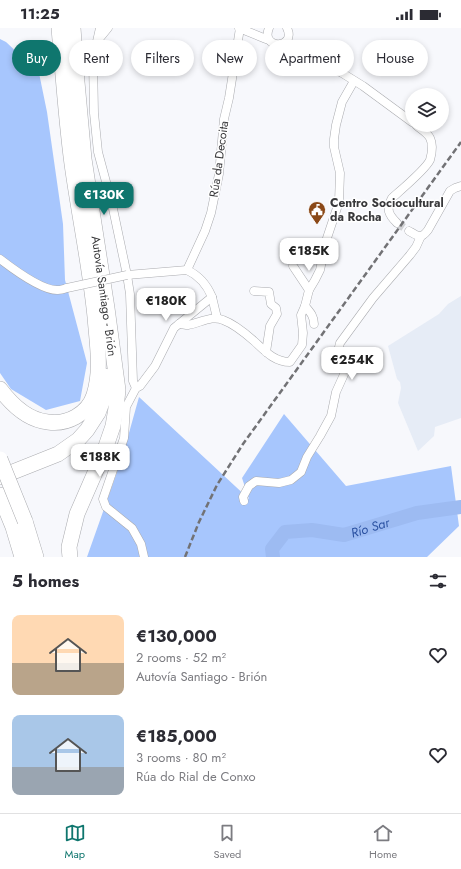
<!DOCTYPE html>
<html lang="en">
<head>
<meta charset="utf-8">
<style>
	body { margin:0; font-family:Jost,sans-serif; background:#f7f7f7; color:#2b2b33; height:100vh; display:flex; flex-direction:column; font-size:15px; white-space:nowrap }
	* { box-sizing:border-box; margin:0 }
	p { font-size:13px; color:#7c7c81 }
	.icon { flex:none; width:22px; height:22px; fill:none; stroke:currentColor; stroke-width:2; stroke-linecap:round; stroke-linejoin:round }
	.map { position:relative; height:529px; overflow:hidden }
	.sheet { display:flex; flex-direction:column; background:#fff; flex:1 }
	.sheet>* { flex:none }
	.banner { position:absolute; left:12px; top:12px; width:437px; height:36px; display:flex; gap:8px }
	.buttons { position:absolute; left:405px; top:60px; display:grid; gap:8px }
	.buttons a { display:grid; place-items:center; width:44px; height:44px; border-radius:50%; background:#fff; box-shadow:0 2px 6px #0003; font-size:20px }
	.price { position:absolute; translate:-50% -34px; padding:0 9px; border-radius:8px; background:#fff; color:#222; font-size:13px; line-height:26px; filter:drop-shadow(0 1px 2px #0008) }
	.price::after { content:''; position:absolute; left:50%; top:24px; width:12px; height:9px; margin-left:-6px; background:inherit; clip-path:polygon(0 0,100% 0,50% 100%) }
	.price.selected { background:#0f766e; color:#fff }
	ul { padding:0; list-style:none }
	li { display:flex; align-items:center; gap:12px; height:100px; padding:0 12px }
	li span { display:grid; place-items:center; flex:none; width:112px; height:80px; border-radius:8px; color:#555 }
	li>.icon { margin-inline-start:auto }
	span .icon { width:48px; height:48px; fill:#fffc; stroke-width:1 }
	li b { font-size:17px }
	h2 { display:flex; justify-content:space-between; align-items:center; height:48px; padding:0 12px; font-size:17px }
	.chip { padding:0 14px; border-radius:18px; background:#fff; box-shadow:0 2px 6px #0003; font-size:14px; line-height:36px }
	.chip.selected { background:#0f766e; color:#fff }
	.status { display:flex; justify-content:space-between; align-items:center; height:28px; padding:0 20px; background:#fff; direction:ltr }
	.status svg { height:11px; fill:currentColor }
	.tab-bar { display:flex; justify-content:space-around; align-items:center; height:56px; border-top:1px solid #e1e1e2; background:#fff; font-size:11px; color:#7c7c81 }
	.tab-bar a { display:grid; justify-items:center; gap:2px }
	.tab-bar .selected { color:#0f766e }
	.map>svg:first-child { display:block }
	.built { fill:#e6ecf6 }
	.forest { fill:#a7c6fd }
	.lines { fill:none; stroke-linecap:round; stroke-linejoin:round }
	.river { stroke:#9dbbf2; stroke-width:14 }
	.street-tunnel { stroke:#d1d2d5; stroke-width:8; stroke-dasharray:8 4; stroke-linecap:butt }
	.street-casing { stroke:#aaabaf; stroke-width:9 }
	.highway-casing { stroke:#aaabaf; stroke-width:16 }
	.street { stroke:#fff; stroke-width:8 }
	.highway { stroke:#fff; stroke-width:15 }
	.rail { stroke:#727275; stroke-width:2.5; stroke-dasharray:6 3; stroke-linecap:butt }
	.street-bridge-casing { stroke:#aaabaf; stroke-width:9; stroke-linecap:butt }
	.highway-bridge-casing { stroke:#aaabaf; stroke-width:16; stroke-linecap:butt }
	.street-bridge { stroke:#fff; stroke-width:8 }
	.highway-bridge { stroke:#fff; stroke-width:15 }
	.labels { text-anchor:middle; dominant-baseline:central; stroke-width:3; stroke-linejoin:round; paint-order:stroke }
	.street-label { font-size:12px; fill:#39393b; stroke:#fff }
	.poi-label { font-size:12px; font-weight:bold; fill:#39393b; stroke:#fff; text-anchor:start }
	.water-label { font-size:13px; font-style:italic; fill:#2b52a2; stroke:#fff }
</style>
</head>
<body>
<div class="status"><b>11:25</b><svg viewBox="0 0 49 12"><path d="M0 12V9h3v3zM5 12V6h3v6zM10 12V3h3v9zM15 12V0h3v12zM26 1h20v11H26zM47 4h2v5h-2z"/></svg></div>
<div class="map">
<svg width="461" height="529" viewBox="0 0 461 529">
	<rect width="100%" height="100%" fill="#f7f8fc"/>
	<!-- built -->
	<polygon class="built" points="461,268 461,390 435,399 434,408 418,423 398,375 401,360 400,354 397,351 388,318 439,286 448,276"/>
	<!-- forest -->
	<g class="forest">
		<polygon points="0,11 6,14 39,45 47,84 63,196 65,252 87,335 80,373 46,382 11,361 0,345"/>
		<polygon points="139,369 249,471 242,450 284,386 346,458 451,438 459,498 427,529 87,529 122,430"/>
	</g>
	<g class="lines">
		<!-- river -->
		<path class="river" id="s1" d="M 273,529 L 272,521 L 285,504 L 312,502 L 344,507 L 417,485 L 461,479"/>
		<!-- street-tunnel -->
		<polyline class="street-tunnel" points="397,195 409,203"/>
		<defs>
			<g id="street">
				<polyline points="100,0 93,31 94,85 98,124 112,176 127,247 130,266 133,353 136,360"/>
				<polyline points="239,0 266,11 269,12"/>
				<path d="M 269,0 C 260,22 297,21 287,0"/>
				<polyline points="99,11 108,0"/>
				<polyline points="285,15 288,20 331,39 342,45 363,58 412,94"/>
				<path d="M 397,195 C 388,186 386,181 392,170 C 401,162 426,141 430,132 C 432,125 433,116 430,110 C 427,104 420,101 416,97"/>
				<path d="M 409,203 C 419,209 421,211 428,202 L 450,163 L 455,160 L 461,158"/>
				<path d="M 0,231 C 13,241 42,263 58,262 C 61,262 64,261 67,260"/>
				<polyline points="293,238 309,262"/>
				<polyline points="187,242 205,203 211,185 219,146 224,91 229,70 240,0"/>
				<path d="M 127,247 L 187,242 C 200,248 207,257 212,269 L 174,300 L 155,338 L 140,358 L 136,360 L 126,379 L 124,410 L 103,471 L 106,479 L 132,500 L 141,516 L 144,529"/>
				<polyline points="254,263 269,264 271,276 276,280 277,286 270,298 266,324"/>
				<polyline points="212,269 217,290"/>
				<path d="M 305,278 C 310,284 314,288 314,296"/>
				<path d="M 179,296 C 182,296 185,297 188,297 C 200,295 212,287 223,292 C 234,296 245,305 254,313 C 264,322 274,334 290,334 L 302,317 L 303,305 L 301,287 L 305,278 L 309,262 L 315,252 L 320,242 L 327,210 L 339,174 L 340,145 L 334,119 L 334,111 L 336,97 L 342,74 L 354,53"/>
				<polyline points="244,473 243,469 249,458 256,453 279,455 291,452 301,444 307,429 320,408 331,388 336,364 346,342 347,336 346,333 340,323 339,319 340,315 373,270 410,227 416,219 421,208"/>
			</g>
			<g id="highway">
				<path d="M 0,361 C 12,377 27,392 48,394 C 67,397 88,386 94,367 C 102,342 97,315 95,289 C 90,238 79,187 72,136 C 66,91 63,45 59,0"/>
				<polyline points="0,449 58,426 78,412 87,402 98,385 104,369 105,348"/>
				<polyline points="0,467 13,499 22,529"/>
				<polyline points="25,493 36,529"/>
				<polyline points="70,529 69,519 77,486 104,424 113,398 116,380 118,362 107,280 84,131 77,54 73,0"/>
			</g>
		</defs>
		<!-- street casing -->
		<use href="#street" class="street-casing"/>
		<!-- highway casing -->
		<use href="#highway" class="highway-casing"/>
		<!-- street -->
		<use href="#street" class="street"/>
		<!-- highway -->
		<use href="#highway" class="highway"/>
		<!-- rail -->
		<polyline class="rail" points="185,529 199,494 217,457 243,416 461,114"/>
		<defs>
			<polyline id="street-bridge" points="67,260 127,247"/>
			<polyline id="highway-bridge" points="0,431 25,493"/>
		</defs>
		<!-- street-bridge casing -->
		<use href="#street-bridge" class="street-bridge-casing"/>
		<!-- highway-bridge casing -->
		<use href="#highway-bridge" class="highway-bridge-casing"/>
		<!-- street-bridge -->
		<use href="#street-bridge" class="street-bridge"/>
		<!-- highway-bridge -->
		<use href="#highway-bridge" class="highway-bridge"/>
	</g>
	<!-- icons -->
	<defs>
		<symbol id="civic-pin" viewBox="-11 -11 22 30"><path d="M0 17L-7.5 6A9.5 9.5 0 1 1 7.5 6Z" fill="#8a4817" stroke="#fff"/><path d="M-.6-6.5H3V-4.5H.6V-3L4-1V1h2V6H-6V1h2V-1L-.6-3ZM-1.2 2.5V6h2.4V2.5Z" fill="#fff"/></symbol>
	</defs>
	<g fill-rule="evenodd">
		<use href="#civic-pin" x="307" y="172" width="20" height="27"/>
	</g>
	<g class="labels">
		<!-- street labels -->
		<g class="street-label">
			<text transform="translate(219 131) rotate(-82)">Rúa da Decoita</text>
			<text transform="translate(104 268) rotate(82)">Autovía Santiago - Brión</text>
		</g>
		<!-- poi labels -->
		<g class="poi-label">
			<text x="330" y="175">Centro Sociocultural<tspan x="330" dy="14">da Rocha</tspan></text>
		</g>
		<!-- water labels -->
		<g class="water-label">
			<text stroke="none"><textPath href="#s1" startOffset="116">Río Sar</textPath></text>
		</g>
	</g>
</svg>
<div class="buttons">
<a><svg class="icon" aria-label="layers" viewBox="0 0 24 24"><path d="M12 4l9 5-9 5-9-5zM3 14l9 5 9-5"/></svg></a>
</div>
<b class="price selected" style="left:104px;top:188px">€130K</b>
<b class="price" style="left:309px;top:244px">€185K</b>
<b class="price" style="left:166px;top:294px">€180K</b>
<b class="price" style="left:352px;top:353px">€254K</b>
<b class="price" style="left:100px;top:450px">€188K</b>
<div class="banner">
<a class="chip selected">Buy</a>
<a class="chip">Rent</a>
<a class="chip">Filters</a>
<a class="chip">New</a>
<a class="chip">Apartment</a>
<a class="chip">House</a>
</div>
</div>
<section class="sheet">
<h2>5 homes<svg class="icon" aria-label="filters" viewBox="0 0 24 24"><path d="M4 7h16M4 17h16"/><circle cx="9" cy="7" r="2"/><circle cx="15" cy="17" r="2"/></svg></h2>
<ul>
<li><span style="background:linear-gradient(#ffd9b3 60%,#b9a48a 0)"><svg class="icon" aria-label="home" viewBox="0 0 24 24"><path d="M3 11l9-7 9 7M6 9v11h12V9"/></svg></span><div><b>€130,000</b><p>2 rooms · 52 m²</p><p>Autovía Santiago - Brión</p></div><svg class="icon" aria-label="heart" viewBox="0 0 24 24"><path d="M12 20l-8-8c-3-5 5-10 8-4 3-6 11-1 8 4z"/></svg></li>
<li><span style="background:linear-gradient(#a9c7e8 65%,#9aa5b1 0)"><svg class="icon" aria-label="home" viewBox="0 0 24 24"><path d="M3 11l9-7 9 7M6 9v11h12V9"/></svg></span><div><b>€185,000</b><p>3 rooms · 80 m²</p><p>Rúa do Rial de Conxo</p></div><svg class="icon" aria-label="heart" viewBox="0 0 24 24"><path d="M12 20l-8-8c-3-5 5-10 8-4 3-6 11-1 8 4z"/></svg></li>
</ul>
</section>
<nav class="tab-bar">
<a class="selected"><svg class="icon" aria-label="map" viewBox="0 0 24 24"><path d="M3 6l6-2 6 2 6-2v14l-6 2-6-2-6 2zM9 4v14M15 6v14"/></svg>Map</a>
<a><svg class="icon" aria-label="saved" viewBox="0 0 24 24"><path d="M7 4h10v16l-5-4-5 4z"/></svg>Saved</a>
<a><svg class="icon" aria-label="home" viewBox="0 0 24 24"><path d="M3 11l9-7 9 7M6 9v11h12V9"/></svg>Home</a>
</nav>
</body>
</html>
